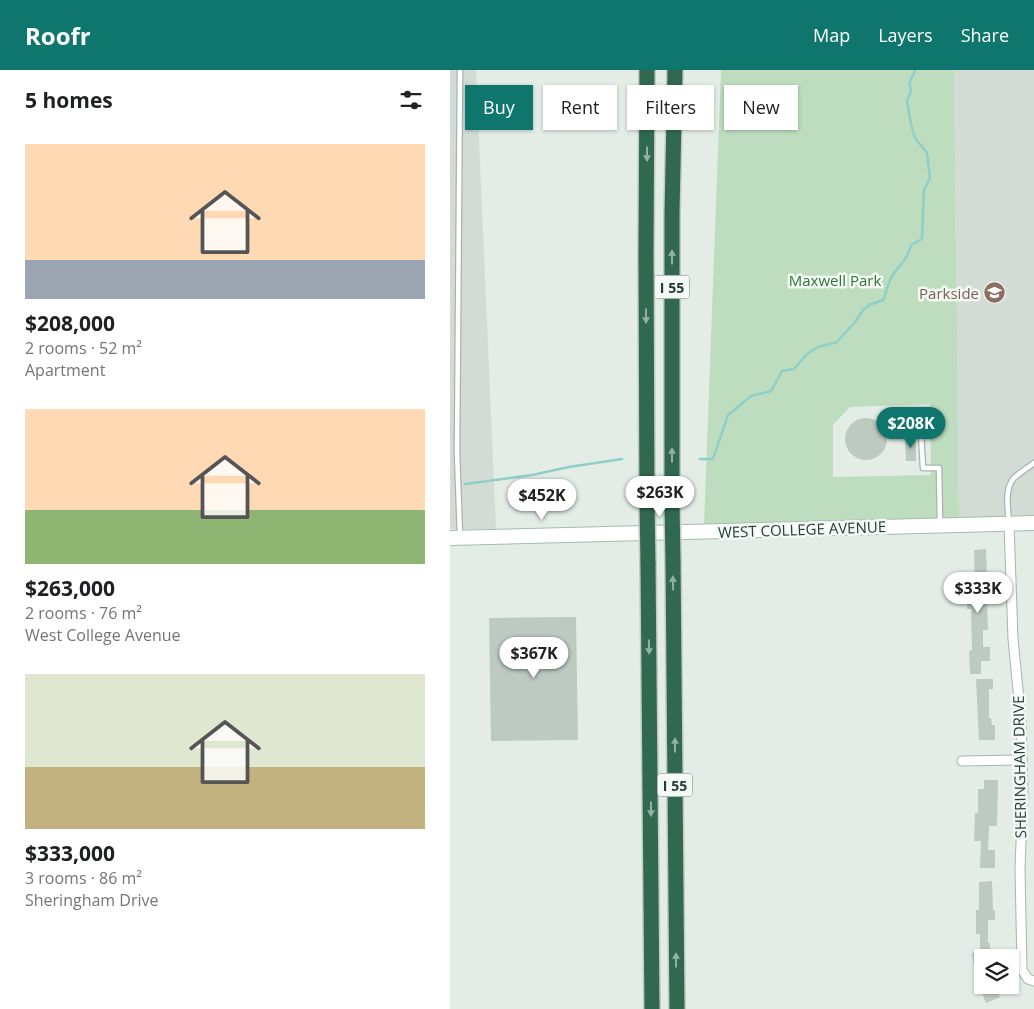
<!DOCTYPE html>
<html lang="en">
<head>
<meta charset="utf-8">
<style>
	body { margin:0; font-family:"Open Sans",sans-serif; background:#f6f6f6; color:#202124; height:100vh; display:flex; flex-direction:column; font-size:19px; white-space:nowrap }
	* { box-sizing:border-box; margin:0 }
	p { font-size:16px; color:#757577 }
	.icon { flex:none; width:28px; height:28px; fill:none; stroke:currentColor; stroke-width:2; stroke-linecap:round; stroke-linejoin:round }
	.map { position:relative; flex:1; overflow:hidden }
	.drawer { display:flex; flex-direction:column; background:#fff; width:450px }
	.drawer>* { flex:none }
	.top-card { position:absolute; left:15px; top:15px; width:475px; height:45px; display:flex; gap:10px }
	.buttons { position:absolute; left:524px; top:879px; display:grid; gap:10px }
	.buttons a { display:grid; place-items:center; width:45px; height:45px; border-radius:0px; background:#fff; box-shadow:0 1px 4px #0004; font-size:25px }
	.price { position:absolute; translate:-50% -42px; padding:0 11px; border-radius:18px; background:#fff; color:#222; font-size:16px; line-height:32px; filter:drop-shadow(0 1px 2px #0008) }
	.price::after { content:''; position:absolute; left:50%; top:30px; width:15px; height:11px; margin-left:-8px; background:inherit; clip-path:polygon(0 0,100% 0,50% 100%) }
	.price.active { background:#0f766e; color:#fff }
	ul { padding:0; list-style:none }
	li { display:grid; align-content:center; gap:10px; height:265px; padding:0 25px }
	li span { display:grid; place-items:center; height:155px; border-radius:0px; color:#555 }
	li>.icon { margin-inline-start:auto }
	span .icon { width:90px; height:90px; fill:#fffc; stroke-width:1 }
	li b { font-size:21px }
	h2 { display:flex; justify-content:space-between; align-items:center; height:60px; padding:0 25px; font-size:21px }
	.tag { padding:0 18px; border-radius:0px; background:#fff; box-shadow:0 1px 4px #0004; font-size:18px; line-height:45px }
	.tag.active { background:#0f766e; color:#fff }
	header { display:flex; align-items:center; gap:30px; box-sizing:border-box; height:70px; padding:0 25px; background:#0f766e; color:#fff }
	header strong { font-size:24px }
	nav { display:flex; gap:28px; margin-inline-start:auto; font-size:18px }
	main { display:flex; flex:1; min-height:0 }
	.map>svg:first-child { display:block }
	.built { fill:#d2dcd5 }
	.green { fill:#bdddbe; fill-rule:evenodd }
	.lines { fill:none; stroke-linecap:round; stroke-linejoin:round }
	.stream { stroke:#8ecfca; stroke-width:2.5 }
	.building { fill:#bccac1 }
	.service-casing { stroke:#a6b5ac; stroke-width:7 }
	.minor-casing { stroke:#a6b5ac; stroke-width:11 }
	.secondary-casing { stroke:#a5bbae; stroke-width:16 }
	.motorway-casing { stroke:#c2c9c5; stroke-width:18 }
	.service { stroke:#fff; stroke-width:4.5 }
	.minor { stroke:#fff; stroke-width:9 }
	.secondary { stroke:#fff; stroke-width:14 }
	.motorway { stroke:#306950; stroke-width:15 }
	.motorway-bridge-casing { stroke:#c2c9c5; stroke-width:18; stroke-linecap:butt }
	.motorway-bridge { stroke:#306950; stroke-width:15 }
	.oneway { fill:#92b1a2 }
	.labels { text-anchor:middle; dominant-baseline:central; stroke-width:5; stroke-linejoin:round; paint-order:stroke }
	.shield { fill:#f4f9f5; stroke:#62756b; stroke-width:1 }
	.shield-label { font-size:14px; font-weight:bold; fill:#243d30 }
	.park-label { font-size:15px; fill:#2f7339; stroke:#f4f9f5 }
	.education-label { font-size:15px; fill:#785e54; stroke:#f4f9f5; text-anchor:end }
	.street-label { font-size:15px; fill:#243d30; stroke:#f4f9f5 }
</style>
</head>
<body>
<header>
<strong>Roofr</strong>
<nav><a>Map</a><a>Layers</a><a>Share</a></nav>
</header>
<main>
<section class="drawer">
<h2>5 homes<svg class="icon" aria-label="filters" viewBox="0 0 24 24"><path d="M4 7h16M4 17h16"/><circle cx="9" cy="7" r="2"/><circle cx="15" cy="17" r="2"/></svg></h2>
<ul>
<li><span style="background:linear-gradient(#ffd9b3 75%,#9aa5b1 0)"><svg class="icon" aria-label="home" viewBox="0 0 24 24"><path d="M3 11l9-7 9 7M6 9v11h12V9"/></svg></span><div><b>$208,000</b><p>2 rooms · 52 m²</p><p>Apartment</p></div></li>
<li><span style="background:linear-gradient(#ffd9b3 65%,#8fb573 0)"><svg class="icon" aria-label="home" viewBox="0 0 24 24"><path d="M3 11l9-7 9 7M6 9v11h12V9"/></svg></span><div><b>$263,000</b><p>2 rooms · 76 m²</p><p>West College Avenue</p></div></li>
<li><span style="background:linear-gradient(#dfe7d0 60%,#c2b280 0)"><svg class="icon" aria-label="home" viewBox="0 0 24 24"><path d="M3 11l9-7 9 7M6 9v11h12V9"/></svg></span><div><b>$333,000</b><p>3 rooms · 86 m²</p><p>Sheringham Drive</p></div></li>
</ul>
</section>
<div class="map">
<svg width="584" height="939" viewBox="0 0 584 939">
	<rect width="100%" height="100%" fill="#e3ede6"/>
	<!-- built -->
	<g class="built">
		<polygon points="0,0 26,0 46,459 0,459"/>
		<polygon points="504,0 584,0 584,446 509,448"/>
	</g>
	<!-- green -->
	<path class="green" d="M 271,0 L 504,0 L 509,448 L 254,455 ZM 480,334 L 481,405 L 383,407 L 383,355 L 400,337 Z"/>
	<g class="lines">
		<!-- stream -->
		<g class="stream">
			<path d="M 250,389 L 263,389 L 278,345 L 301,326 L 321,321 L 332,301 L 344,299 L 357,284 L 368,277 L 387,272 L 405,252 L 413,240 L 419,235 L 433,230 C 436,223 438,213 442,206 C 450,193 456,193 461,175 L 472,169 L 474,120 L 480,108 L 477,83 L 465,68 L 461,54 L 457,31 L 461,21 C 457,9 463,9 465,0"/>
			<polyline points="15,414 82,405 119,397 172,389"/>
		</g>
	</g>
	<!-- building -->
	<g class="building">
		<circle cx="416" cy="369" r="21"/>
		<polygon points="455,367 466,367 466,391 456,391"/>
		<polygon points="536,479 537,509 532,509 533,528 537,528 538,560 533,560 533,577 540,577 540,591 531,591 531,604 520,604 519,581 522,580 521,539 517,539 517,517 525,517 524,480"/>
		<polygon points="112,547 126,547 128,670 41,671 39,548"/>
		<polygon points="526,609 543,609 543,619 539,619 539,648 541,648 542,655 545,655 545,670 529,670"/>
		<polygon points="534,710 548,710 547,756 539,756 538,780 545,780 545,798 530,798 531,771 524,771 525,743 528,743 528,719 534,719"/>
		<polygon points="542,811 543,840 545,840 545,850 538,850 538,873 540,873 540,888 532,888 532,896 524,896 522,883 530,882 530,864 526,864 526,840 529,840 529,812"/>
		<polygon points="529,915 545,915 550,927 536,933"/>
	</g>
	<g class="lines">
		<defs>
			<g id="service">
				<polyline points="471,363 473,398 489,398 490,454"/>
				<path d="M 559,452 C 558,439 554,419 564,408 C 570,402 578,398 584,393"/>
				<polyline points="10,466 7,382 10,0"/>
			</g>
			<g id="minor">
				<polyline points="559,454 563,569 571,650 573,722 570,798 572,900 578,909 584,911"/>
				<polyline points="512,691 572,690"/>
			</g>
			<polyline id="secondary" points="0,468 584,453"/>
			<g id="motorway">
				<polyline points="197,0 196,182 197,433"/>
				<polyline points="222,433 222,143 225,0"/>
				<polyline points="223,491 227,939"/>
				<polyline points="198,493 202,939"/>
			</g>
		</defs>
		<!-- service casing -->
		<use href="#service" class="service-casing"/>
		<!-- minor casing -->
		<use href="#minor" class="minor-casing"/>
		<!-- secondary casing -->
		<use href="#secondary" class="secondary-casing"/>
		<!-- motorway casing -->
		<use href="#motorway" class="motorway-casing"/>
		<!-- service -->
		<use href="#service" class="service"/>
		<!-- minor -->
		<use href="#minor" class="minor"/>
		<!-- secondary -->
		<use href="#secondary" class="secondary"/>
		<!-- motorway -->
		<use href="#motorway" class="motorway"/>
		<defs>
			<g id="motorway-bridge">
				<polyline points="197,433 198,493"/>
				<polyline points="222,433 223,491"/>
			</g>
		</defs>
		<!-- motorway-bridge casing -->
		<use href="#motorway-bridge" class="motorway-bridge-casing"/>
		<!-- motorway-bridge -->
		<use href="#motorway-bridge" class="motorway-bridge"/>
	</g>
	<!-- one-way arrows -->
	<defs><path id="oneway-solid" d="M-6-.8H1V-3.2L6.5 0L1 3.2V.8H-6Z" transform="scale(1.25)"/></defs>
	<g class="oneway">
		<use href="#oneway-solid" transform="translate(197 84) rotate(90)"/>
		<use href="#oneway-solid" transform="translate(222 187) rotate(-90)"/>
		<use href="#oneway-solid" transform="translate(196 246) rotate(90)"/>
		<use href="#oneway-solid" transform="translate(222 385) rotate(-90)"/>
		<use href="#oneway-solid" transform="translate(223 513) rotate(-91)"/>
		<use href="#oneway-solid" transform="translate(199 577) rotate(89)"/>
		<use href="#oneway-solid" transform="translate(225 675) rotate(-90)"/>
		<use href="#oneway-solid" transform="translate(201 739) rotate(90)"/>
		<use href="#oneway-solid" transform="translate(226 890) rotate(-90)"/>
	</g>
	<!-- icons -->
	<defs>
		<symbol id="school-disc" viewBox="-11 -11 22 22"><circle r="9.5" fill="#8d6e63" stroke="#f4f9f5"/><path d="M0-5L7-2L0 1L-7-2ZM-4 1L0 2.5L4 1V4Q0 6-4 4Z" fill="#fff"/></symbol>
	</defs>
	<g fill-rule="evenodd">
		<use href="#school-disc" x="532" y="210" width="25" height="25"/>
	</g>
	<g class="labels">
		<!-- shield labels -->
		<g class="shield">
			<rect x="204.5" y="205.5" width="35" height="23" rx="4"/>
			<rect x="207.5" y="703.5" width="35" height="23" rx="4"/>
		</g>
		<g class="shield-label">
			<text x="222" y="217">I 55</text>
			<text x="225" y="715">I 55</text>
		</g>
		<!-- park labels -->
		<g class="park-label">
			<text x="385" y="210">Maxwell Park</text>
		</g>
		<!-- education labels -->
		<g class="education-label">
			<text x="529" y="223">Parkside</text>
		</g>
		<!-- street labels -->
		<g class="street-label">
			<text transform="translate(352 459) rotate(-2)">WEST COLLEGE AVENUE</text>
			<text transform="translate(569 697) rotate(-91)">SHERINGHAM DRIVE</text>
		</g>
	</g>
</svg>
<div class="buttons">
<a><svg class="icon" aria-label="layers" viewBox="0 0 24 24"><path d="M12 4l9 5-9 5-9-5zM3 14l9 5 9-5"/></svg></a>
</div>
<b class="price active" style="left:461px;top:379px">$208K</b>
<b class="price" style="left:210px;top:448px">$263K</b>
<b class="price" style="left:92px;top:451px">$452K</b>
<b class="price" style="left:528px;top:544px">$333K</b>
<b class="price" style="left:84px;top:609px">$367K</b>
<div class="top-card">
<a class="tag active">Buy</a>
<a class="tag">Rent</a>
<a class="tag">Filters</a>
<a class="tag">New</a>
</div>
</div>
</main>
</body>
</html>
